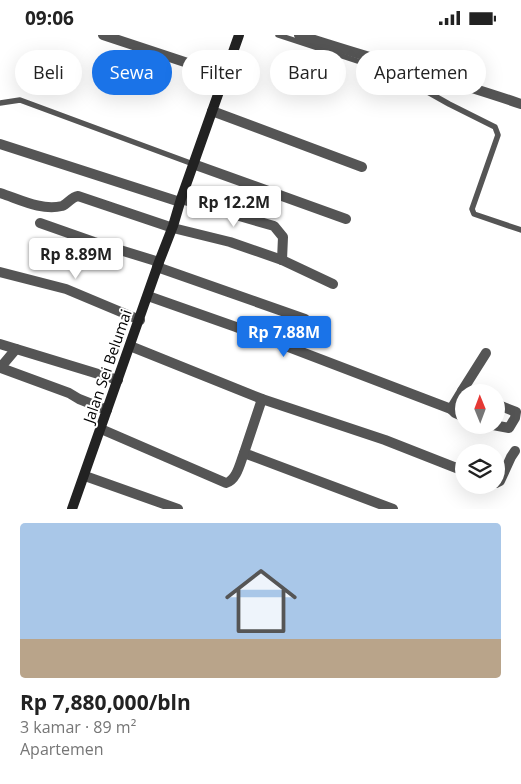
<!DOCTYPE html>
<html lang="id">
<head>
<meta charset="utf-8">
<style>
	body { margin:0; font-family:"Open Sans",sans-serif; background:#f6f6f6; color:#222; height:100vh; display:flex; flex-direction:column; font-size:19px; white-space:nowrap }
	* { box-sizing:border-box; margin:0 }
	p { font-size:16px; color:#767676 }
	.icon { flex:none; width:28px; height:28px; fill:none; stroke:currentColor; stroke-width:2; stroke-linecap:round; stroke-linejoin:round }
	.map { position:relative; height:474px; overflow:hidden }
	.sheet { display:flex; flex-direction:column; background:#fff; flex:1 }
	.sheet>* { flex:none }
	.banner { position:absolute; left:15px; top:15px; width:491px; height:45px; display:flex; gap:10px }
	.needle { width:32px; rotate:359deg }
	.controls { position:absolute; left:455px; top:349px; display:grid; gap:10px }
	.controls a { display:grid; place-items:center; width:50px; height:50px; border-radius:50%; background:#fff; box-shadow:0 5px 20px #0002; font-size:25px }
	.price { position:absolute; translate:-50% -42px; padding:0 11px; border-radius:5px; background:#fff; color:#222; font-size:16px; line-height:32px; filter:drop-shadow(0 1px 2px #0008) }
	.price::after { content:''; position:absolute; left:50%; top:30px; width:15px; height:11px; margin-left:-8px; background:inherit; clip-path:polygon(0 0,100% 0,50% 100%) }
	.price.on { background:#1a73e8; color:#fff }
	ul { padding:0; list-style:none }
	li { display:grid; align-content:center; gap:10px; height:265px; padding:0 20px }
	li span { display:grid; place-items:center; height:155px; border-radius:5px; color:#555 }
	li>.icon { margin-inline-start:auto }
	span .icon { width:90px; height:90px; fill:#fffc; stroke-width:1 }
	li b { font-size:21px }
	.chip { padding:0 18px; border-radius:22px; background:#fff; box-shadow:0 5px 20px #0002; font-size:18px; line-height:45px }
	.chip.on { background:#1a73e8; color:#fff }
	.status { display:flex; justify-content:space-between; align-items:center; height:35px; padding:0 25px; background:#fff; direction:ltr }
	.status svg { height:14px; fill:currentColor }
	.map>svg:first-child { display:block }
	.lines { fill:none; stroke-linecap:round; stroke-linejoin:round }
	.lane { stroke:#555; stroke-width:5.5 }
	.street { stroke:#555; stroke-width:10 }
	.secondary { stroke:#222; stroke-width:10 }
	.labels { text-anchor:middle; dominant-baseline:central; stroke-width:4; stroke-linejoin:round; paint-order:stroke }
	.street-label { font-size:15px; fill:#000; stroke:#fff }
</style>
</head>
<body>
<div class="status"><b>09:06</b><svg viewBox="0 0 49 12"><path d="M0 12V9h3v3zM5 12V6h3v6zM10 12V3h3v9zM15 12V0h3v12zM26 1h20v11H26zM47 4h2v5h-2z"/></svg></div>
<div class="map">
<svg width="521" height="474" viewBox="0 0 521 474">
	<rect width="100%" height="100%" fill="#fff"/>
	<g class="lines">
		<!-- lane -->
		<g class="lane">
			<polyline points="278,0 394,38 449,69 495,92 498,100 472,174 474,179 521,195"/>
			<polyline points="0,68 20,65 193,129"/>
		</g>
		<!-- street -->
		<g class="street">
			<polyline points="103,0 224,40"/>
			<path d="M 299,0 C 372,24 448,44 521,69"/>
			<polyline points="212,76 362,132"/>
			<polyline points="0,109 180,167"/>
			<polyline points="193,129 346,184"/>
			<path d="M 0,158 C 19,164 41,176 62,171 C 68,169 71,162 78,161 L 173,193 L 230,207 L 282,225 L 333,249"/>
			<polyline points="181,164 274,191 283,202 282,225"/>
			<polyline points="40,188 94,207 159,227"/>
			<polyline points="157,232 305,284"/>
			<polyline points="0,237 66,254 140,285"/>
			<polyline points="148,261 236,292 451,374 462,356 470,358"/>
			<polyline points="0,309 118,345"/>
			<polyline points="130,311 262,364 385,405 464,436"/>
			<polyline points="0,333 16,314"/>
			<polyline points="1,333 69,358 79,364 107,375"/>
			<polyline points="462,356 486,318"/>
			<polyline points="262,364 244,418 393,474"/>
			<polyline points="451,374 455,378 464,382"/>
			<polyline points="493,390 509,393 515,383 516,377 496,369"/>
			<path d="M 101,394 L 226,448 C 237,445 240,428 244,418"/>
			<polyline points="85,441 178,474"/>
			<polyline points="496,448 500,446 511,422 515,416"/>
		</g>
		<!-- secondary -->
		<polyline class="secondary" points="72,474 159,227 173,191 181,164 239,0"/>
	</g>
	<g class="labels">
		<!-- street labels -->
		<g class="street-label">
			<text transform="translate(107 331) rotate(-71)">Jalan Sei Belumai</text>
		</g>
	</g>
</svg>
<div class="controls">
<a><svg class="needle" viewBox="-14 -14 28 28"><path d="M0-13l5 13h-10z" fill="#e53935"/><path d="M0 13l5-13h-10z" fill="#767676"/></svg></a>
<a><svg class="icon" aria-label="layers" viewBox="0 0 24 24"><path d="M12 4l9 5-9 5-9-5zM3 14l9 5 9-5"/></svg></a>
</div>
<b class="price" style="left:234px;top:193px">Rp 12.2M</b>
<b class="price" style="left:76px;top:245px">Rp 8.89M</b>
<b class="price on" style="left:284px;top:323px">Rp 7.88M</b>
<div class="banner">
<a class="chip">Beli</a>
<a class="chip on">Sewa</a>
<a class="chip">Filter</a>
<a class="chip">Baru</a>
<a class="chip">Apartemen</a>
</div>
</div>
<section class="sheet">
<ul>
<li><span style="background:linear-gradient(#a9c7e8 75%,#b9a48a 0)"><svg class="icon" aria-label="home" viewBox="0 0 24 24"><path d="M3 11l9-7 9 7M6 9v11h12V9"/></svg></span><div><b>Rp 7,880,000/bln</b><p>3 kamar · 89 m²</p><p>Apartemen</p></div></li>
</ul>
</section>
</body>
</html>
